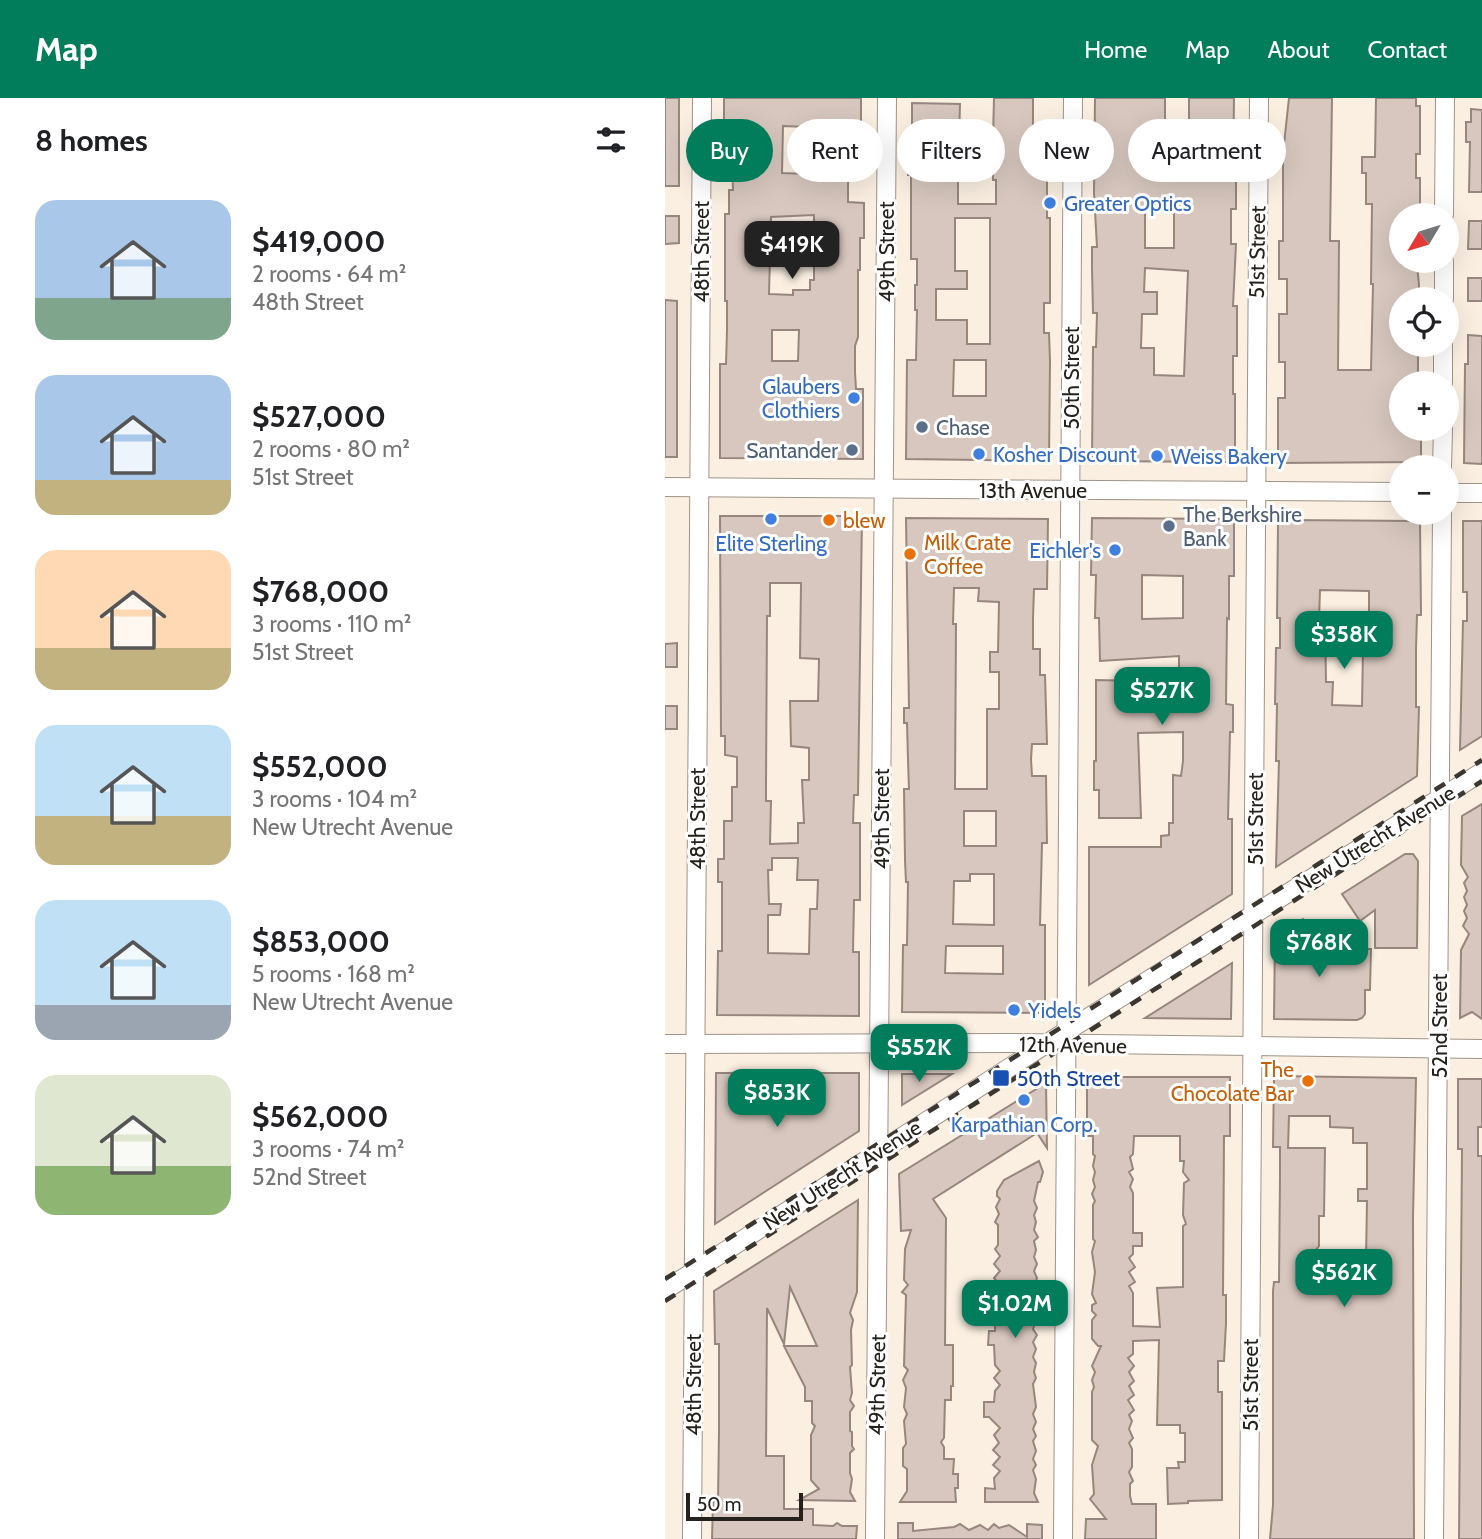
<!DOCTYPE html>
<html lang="en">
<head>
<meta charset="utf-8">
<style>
	body { margin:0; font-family:Cabin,sans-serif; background:#f6f6f6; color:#202124; height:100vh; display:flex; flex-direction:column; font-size:26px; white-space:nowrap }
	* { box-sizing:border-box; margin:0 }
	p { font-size:23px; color:#757577 }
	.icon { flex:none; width:38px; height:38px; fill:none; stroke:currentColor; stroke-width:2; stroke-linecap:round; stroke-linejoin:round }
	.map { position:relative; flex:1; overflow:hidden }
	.details { display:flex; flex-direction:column; background:#fff; width:665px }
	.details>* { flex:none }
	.banner { position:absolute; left:21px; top:21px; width:665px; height:63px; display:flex; gap:14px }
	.needle { width:46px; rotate:232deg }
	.fabs { position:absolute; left:724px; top:105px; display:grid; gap:14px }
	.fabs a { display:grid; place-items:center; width:70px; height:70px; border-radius:50%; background:#fff; box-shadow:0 7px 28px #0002; font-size:35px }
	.scale { position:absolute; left:21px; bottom:18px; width:117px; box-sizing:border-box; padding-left:7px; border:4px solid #25211c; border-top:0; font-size:19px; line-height:24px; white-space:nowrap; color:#25211c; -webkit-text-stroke:5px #fff; paint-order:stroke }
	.price { position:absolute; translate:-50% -60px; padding:0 16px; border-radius:14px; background:#027d5b; color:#fff; font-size:23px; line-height:46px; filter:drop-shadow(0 2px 4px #0008) }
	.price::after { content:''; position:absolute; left:50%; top:42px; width:21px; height:16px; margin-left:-10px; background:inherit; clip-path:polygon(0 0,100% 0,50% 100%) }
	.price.active { background:#222; color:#fff }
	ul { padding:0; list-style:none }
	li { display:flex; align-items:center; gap:21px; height:175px; padding:0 35px }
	li span { display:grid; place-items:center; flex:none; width:196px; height:140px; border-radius:21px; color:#555 }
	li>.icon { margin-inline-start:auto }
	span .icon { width:84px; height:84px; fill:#fffc; stroke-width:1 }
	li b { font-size:30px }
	h2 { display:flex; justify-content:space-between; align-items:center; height:84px; padding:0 35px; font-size:30px }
	.pill { padding:0 24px; border-radius:32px; background:#fff; box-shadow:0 7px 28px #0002; font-size:24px; line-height:63px }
	.pill.active { background:#027d5b; color:#fff }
	header { display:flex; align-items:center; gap:42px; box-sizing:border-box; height:98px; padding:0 35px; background:#027d5b; color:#fff }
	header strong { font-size:33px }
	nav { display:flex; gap:38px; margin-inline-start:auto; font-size:24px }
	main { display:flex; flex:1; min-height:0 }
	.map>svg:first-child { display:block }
	.building { fill:#d7c7be; stroke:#96867f; stroke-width:2; fill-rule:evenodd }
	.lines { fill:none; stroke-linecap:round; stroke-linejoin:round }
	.minor-casing { stroke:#9f9488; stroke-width:20 }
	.minor { stroke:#fff; stroke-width:18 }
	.rail { stroke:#3b3630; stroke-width:4.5; stroke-dasharray:12 12; stroke-linecap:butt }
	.shop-dot { fill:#3f7fe0; stroke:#fff; stroke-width:2.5 }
	.service-dot { fill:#5c6f8a; stroke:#fff; stroke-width:2.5 }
	.food-dot { fill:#e8710a; stroke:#fff; stroke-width:2.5 }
	.transit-dot { fill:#1a4fb4; stroke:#fff; stroke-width:2.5 }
	.labels { text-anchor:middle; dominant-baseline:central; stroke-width:6; stroke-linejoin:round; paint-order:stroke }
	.shop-label { font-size:21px; fill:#366cbe; stroke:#fff; text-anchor:start }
	.street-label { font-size:21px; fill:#25211c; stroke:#fff }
	.service-label { font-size:21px; fill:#4e5e75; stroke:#fff; text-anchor:start }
	.food-label { font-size:21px; fill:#c56008; stroke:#fff; text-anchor:start }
	.transit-label { font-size:21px; fill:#164399; stroke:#fff; text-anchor:start }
</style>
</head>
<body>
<header>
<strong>Map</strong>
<nav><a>Home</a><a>Map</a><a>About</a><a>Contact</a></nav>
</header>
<main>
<section class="details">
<h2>8 homes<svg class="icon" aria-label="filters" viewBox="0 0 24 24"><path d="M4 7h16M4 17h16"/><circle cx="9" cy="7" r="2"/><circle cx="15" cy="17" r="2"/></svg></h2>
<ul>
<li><span style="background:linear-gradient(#a9c7e8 70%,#7fa58c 0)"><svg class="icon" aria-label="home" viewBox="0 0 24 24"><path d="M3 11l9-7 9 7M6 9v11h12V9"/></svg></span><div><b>$419,000</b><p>2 rooms · 64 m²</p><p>48th Street</p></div></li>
<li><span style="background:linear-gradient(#a9c7e8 75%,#c2b280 0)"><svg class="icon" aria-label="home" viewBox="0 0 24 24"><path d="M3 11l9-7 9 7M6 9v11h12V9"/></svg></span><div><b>$527,000</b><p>2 rooms · 80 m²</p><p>51st Street</p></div></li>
<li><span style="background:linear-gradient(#ffd9b3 70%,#c2b280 0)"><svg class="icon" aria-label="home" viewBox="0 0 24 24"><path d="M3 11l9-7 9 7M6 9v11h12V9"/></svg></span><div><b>$768,000</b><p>3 rooms · 110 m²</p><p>51st Street</p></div></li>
<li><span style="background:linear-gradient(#bfe0f5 65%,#c2b280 0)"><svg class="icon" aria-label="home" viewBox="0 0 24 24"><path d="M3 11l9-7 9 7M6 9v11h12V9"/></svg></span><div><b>$552,000</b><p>3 rooms · 104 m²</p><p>New Utrecht Avenue</p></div></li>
<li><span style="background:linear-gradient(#bfe0f5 75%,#9aa5b1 0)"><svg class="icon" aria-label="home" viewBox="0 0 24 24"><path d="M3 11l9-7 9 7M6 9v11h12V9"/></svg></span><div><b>$853,000</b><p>5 rooms · 168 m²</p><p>New Utrecht Avenue</p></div></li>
<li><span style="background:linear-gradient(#dfe7d0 65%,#8fb573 0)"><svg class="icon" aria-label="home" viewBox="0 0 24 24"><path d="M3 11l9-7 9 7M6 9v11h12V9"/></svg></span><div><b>$562,000</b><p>3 rooms · 74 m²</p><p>52nd Street</p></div></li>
</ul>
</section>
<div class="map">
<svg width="817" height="1441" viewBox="0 0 817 1441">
	<rect width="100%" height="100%" fill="#faefe1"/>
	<!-- building -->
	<g class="building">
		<rect x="0" y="0" width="14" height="88"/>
		<path d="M 59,0 L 196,0 L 196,61 L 183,61 L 183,104 L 199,105 L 199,140 L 195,140 L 195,172 L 193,172 L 193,239 L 190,248 L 190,274 L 191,291 L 198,291 L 198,361 L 55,360 L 55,266 L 61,266 L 62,232 L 62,203 L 60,203 L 60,116 L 64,116 L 64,92 L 68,92 L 67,60 L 59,60 ZM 118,28 L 142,29 L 142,76 L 117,75 ZM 149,117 L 149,182 L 145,182 L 145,192 L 128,192 L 128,197 L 104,196 L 106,119 ZM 107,232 L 134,232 L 133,263 L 107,263 Z"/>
		<path d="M 329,0 L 368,0 L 368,44 L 382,44 L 382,120 L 385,120 L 385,205 L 379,205 L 379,235 L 384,235 L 385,263 L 384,363 L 241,361 L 242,262 L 251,262 L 252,212 L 250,212 L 250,187 L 252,187 L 252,161 L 246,161 L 246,77 L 243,77 L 243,40 L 247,40 L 247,5 L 295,6 L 294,41 L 328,41 ZM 293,76 L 328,76 L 328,82 L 331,82 L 331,106 L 293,106 ZM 290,120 L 325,120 L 325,246 L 302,246 L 302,222 L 271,222 L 271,191 L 302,191 L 302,173 L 290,173 ZM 289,262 L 321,262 L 321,298 L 288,298 Z"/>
		<path d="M 430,0 L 500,0 L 500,37 L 524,36 L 524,0 L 569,0 L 568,79 L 571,79 L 571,111 L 566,111 L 566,146 L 571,146 L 568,208 L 572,208 L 572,258 L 568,258 L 568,296 L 570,296 L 570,364 L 427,363 L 428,249 L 431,249 L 432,215 L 428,215 L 427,170 L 427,149 L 432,149 L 429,95 ZM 480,112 L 509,113 L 509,150 L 480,150 ZM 480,170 L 523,173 L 519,278 L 489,277 L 489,250 L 476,250 L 477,216 L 492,216 L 492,194 L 479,194 Z"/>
		<polygon points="624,0 667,0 665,143 674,143 673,272 706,272 708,186 706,186 707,106 701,106 701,75 697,75 697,59 710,59 711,0 751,0 751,8 755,8 755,56 751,56 751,80 755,80 755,115 754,117 737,117 737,166 752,166 754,187 753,201 737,201 737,247 753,247 753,272 752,285 737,285 737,331 756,331 756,364 613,365 613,300 620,300 620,264 614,264 614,216 622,216 622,181 614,181 614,143 618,143 618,55"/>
		<polygon points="806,11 817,12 817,94 804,94 805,44 801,44 801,24 806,24"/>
		<polygon points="0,118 14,118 14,145 0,146"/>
		<polygon points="804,123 817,123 817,151 803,151"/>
		<rect x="803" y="180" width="14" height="23"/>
		<polygon points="0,202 12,203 12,359 0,359"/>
		<polygon points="803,237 817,238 817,366 799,365 800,266 803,266"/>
		<path d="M 55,418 L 197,418 L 193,697 L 189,697 L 188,725 L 195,725 L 195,802 L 189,802 L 188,854 L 194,854 L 194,918 L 52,917 L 53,853 L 57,853 L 57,784 L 53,784 L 53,761 L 59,761 L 59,723 L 67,723 L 67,689 L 72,689 L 72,659 L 60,657 L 60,638 L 56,638 ZM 105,485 L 136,485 L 135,560 L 154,561 L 153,603 L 125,603 L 126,648 L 144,650 L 144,682 L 137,682 L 139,725 L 133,725 L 133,745 L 105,746 L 106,703 L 101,703 L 101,689 L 102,518 L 105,518 ZM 107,760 L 133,760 L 132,782 L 153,782 L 152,811 L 145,811 L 144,856 L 103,855 L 103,817 L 115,817 L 116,806 L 104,806 L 103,772 L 107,772 Z"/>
		<path d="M 241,420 L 383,421 L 382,491 L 369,491 L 368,520 L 368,551 L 375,551 L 375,577 L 380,577 L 382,646 L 367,646 L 366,661 L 367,678 L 381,678 L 382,745 L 377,745 L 375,827 L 380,827 L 380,915 L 237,914 L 238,847 L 242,847 L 243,784 L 241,784 L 240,762 L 239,691 L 244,691 L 243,662 L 242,625 L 239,625 L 239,610 L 244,610 ZM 289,490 L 314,490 L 313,503 L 334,504 L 333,554 L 325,554 L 325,574 L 334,574 L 334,611 L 322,611 L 322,691 L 290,691 L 291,526 L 288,526 ZM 299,713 L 331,713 L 331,748 L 299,748 ZM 305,776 L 329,776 L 329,827 L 288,826 L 289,783 L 305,783 ZM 281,848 L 338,848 L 338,876 L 280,875 Z"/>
		<path d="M 427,420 L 569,421 L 569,478 L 564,478 L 564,521 L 562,520 L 561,606 L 568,607 L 568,634 L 565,634 L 563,721 L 567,721 L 567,796 L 424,887 L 424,749 L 496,749 L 496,738 L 504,737 L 504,725 L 508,725 L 508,677 L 516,678 L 518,663 L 518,634 L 473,635 L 476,720 L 434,720 L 434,692 L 429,692 L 429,663 L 431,663 L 431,582 L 476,583 L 476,609 L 502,609 L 503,583 L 514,583 L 514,558 L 435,563 L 434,520 L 430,520 L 431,477 L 426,477 ZM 477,477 L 518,478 L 518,520 L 477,521 Z"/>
		<path d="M 619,422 L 755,423 L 756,517 L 752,517 L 751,551 L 751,609 L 754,609 L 752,678 L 611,769 L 614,663 L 611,663 L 612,606 L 610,606 L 611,550 L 615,550 L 615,520 L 612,520 L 613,426 ZM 655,492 L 704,493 L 704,516 L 708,517 L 708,551 L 698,551 L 697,608 L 667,607 L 668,584 L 661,584 L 660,522 L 654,522 Z"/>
		<polygon points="798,423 817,423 817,638 795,652 798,523 802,523 802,494 798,494"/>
		<polygon points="12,545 12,569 0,569 0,546"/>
		<rect x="0" y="608" width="12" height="23"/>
		<polygon points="817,706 817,921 807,914 795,920 796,852 804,836 798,828 802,820 799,813 802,807 799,799 802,793 799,785 803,779 796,767 797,718"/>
		<polygon points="740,756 748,756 753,763 752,850 710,850 710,812 695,823 677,796"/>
		<polygon points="638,821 643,827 643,851 706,851 705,892 700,892 700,916 697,920 692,922 609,921 610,839"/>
		<polygon points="567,865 566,921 480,920"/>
		<polygon points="51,975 194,975 194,1033 50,1126"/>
		<polygon points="237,976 287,976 237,1007"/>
		<path d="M 609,978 L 751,980 L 748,1119 L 749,1441 L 605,1441 L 608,1407 L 608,1193 L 609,1184 L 614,1184 L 615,1078 L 615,1049 L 608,1049 ZM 624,1018 L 665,1018 L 665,1029 L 688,1030 L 688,1045 L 702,1045 L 702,1091 L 693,1091 L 693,1103 L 702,1103 L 701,1161 L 690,1161 L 691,1193 L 662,1193 L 662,1185 L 654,1185 L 653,1163 L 656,1160 L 650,1153 L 654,1148 L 654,1118 L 659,1118 L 660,1050 L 623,1050 Z"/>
		<path d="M 422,979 L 565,979 L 565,1038 L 559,1038 L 558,1197 L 561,1197 L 561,1225 L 559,1263 L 553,1263 L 553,1294 L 557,1294 L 557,1402 L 523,1403 L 523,1405 L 503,1406 L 502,1370 L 514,1370 L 513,1364 L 520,1364 L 520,1335 L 515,1335 L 515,1327 L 492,1327 L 494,1242 L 468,1243 L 468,1256 L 463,1260 L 469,1268 L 464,1274 L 469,1283 L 464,1288 L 469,1297 L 463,1302 L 469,1312 L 464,1317 L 467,1323 L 464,1331 L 468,1340 L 464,1345 L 467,1351 L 467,1369 L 464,1374 L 468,1383 L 465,1386 L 465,1398 L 467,1406 L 491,1406 L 491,1441 L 420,1441 L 421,1421 L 441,1421 L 425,1401 L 429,1396 L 427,1367 L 433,1348 L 427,1342 L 427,1294 L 429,1289 L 427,1282 L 430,1274 L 427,1268 L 436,1248 L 433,1248 L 427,1241 L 427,1222 L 431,1217 L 427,1213 L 427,1207 L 431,1205 L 427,1196 L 430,1174 L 427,1154 L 430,1143 L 428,1141 L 428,1107 L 430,1103 L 427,1096 L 430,1089 L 428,1082 L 430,1074 L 428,1068 L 430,1058 L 428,1056 L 428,1038 L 422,1038 ZM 469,1038 L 515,1038 L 515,1063 L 519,1063 L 518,1074 L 524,1082 L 519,1085 L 518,1117 L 521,1126 L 518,1128 L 518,1189 L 492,1190 L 495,1229 L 468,1228 L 468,1195 L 464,1188 L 470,1184 L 464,1174 L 470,1169 L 464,1160 L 468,1156 L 468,1148 L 477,1148 L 477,1135 L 468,1135 L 468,1095 L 465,1089 L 468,1081 L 464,1074 L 468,1071 L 465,1059 L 468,1056 Z"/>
		<polygon points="793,981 817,981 817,1029 813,1029 813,1058 817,1058 817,1441 794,1441 797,1051 793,1051"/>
		<polygon points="381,985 382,1050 372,1035 268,1101 281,1120 280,1247 288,1247 288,1288 286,1288 286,1302 280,1302 279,1340 276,1344 279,1349 279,1361 289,1361 288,1376 293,1376 293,1390 290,1390 291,1404 235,1404 242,1393 242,1371 238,1368 238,1350 241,1346 239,1323 242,1316 239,1309 241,1290 238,1282 243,1272 239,1268 241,1197 237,1194 243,1187 239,1182 240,1151 246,1132 236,1133 234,1076"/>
		<polygon points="374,1063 378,1074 375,1084 373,1084 369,1103 372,1110 369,1117 371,1124 369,1132 373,1139 369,1143 371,1152 369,1159 372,1166 369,1173 372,1180 369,1189 372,1194 369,1201 371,1223 368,1231 372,1237 368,1244 371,1251 368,1259 371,1265 369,1274 371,1280 368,1286 371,1309 368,1316 371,1324 368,1331 371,1338 368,1343 371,1353 368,1361 371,1367 368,1372 371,1381 369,1395 373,1404 320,1404 320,1390 330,1391 329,1380 335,1373 328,1367 335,1359 328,1352 334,1345 329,1337 335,1330 324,1319 319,1319 319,1304 329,1304 330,1293 335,1287 329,1280 335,1273 330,1267 329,1247 323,1247 324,1233 330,1233 330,1221 336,1216 329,1209 335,1201 329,1194 335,1187 329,1180 335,1173 329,1166 335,1158 330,1151 333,1147 333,1127 330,1124 334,1116 331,1109 335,1101 332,1098 332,1093 339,1082"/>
		<polygon points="193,1102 192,1194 185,1215 188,1222 186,1232 187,1267 185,1269 187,1295 185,1302 189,1308 185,1314 185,1333 187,1334 187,1348 189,1351 185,1355 185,1375 187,1381 185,1394 190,1403 134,1402 154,1391 146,1382 146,1337 150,1328 147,1325 147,1303 140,1303 140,1289 119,1248 152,1248 125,1189 119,1246 102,1210 101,1358 119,1358 119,1411 148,1411 148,1427 168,1428 172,1425 177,1428 192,1428 191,1441 47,1441 48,1403 53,1403 54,1333 54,1246 50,1246 49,1193"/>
		<polygon points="233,1425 248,1425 248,1433 289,1429 295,1426 304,1432 315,1427 323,1432 329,1426 334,1430 344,1427 362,1439 362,1426 377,1427 377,1441 233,1441"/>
	</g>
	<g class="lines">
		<defs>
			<g id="minor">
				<polyline points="779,117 780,0"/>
				<polyline points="779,201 779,163"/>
				<polyline points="778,285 778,247"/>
				<polyline points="777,369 778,331"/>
				<polyline points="0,389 737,394"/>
				<polyline points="782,395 817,395"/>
				<polyline points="0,946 345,945 817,951"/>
				<polyline points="0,1192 381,946 817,674"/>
				<polyline points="27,1441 37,0"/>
				<polyline points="210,1441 222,0"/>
				<polyline points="398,1441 408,0"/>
				<polyline points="584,1441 594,0"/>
				<polyline points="769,1441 777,415"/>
			</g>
		</defs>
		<!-- minor casing -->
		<use href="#minor" class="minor-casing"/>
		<!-- minor -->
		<use href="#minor" class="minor"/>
		<!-- rail -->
		<g class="rail">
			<polyline points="0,1181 817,662"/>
			<polyline points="0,1203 817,683"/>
		</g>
	</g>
	<!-- markers -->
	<g class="shop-dot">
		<circle cx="385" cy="105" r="7"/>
		<circle cx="189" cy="300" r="7"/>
		<circle cx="314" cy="356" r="7"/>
		<circle cx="492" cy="358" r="7"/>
		<circle cx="106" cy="421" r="7"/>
		<circle cx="450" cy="452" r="7"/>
		<circle cx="349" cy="912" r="7"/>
		<circle cx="359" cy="1002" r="7"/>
	</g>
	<g class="service-dot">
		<circle cx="257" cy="329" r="7"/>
		<circle cx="187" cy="352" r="7"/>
		<circle cx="504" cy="428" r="7"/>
	</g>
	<g class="food-dot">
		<circle cx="164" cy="422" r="7"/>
		<circle cx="245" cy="456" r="7"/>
		<circle cx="643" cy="983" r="7"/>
	</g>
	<rect class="transit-dot" x="327" y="971" width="18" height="18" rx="3.5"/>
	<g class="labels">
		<!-- shop labels -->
		<g class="shop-label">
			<text x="399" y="105">Greater Optics</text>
			<text x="175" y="288" text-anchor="end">Glaubers<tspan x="175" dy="24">Clothiers</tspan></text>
			<text x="328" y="356">Kosher Discount</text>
			<text x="506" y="358">Weiss Bakery</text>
			<text x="106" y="445" text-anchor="middle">Elite Sterling</text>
			<text x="436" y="452" text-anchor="end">Eichler's</text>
			<text x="363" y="912">Yidels</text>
			<text x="359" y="1026" text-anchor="middle">Karpathian Corp.</text>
		</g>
		<!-- street labels -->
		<g class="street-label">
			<text transform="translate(36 154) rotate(-90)">48th Street</text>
			<text transform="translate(221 154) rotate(-90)">49th Street</text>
			<text transform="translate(592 154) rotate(-89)">51st Street</text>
			<text transform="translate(406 280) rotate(-90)">50th Street</text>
			<text x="368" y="392">13th Avenue</text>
			<text transform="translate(32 721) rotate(-90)">48th Street</text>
			<text transform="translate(216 721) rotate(-90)">49th Street</text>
			<text transform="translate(590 721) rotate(-90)">51st Street</text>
			<text transform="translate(710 741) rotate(-32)">New Utrecht Avenue</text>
			<text transform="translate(774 928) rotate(-90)">52nd Street</text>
			<text transform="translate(408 947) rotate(1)">12th Avenue</text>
			<text transform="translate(177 1077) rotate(-33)">New Utrecht Avenue</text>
			<text transform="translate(28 1287) rotate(-90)">48th Street</text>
			<text transform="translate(212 1287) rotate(-89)">49th Street</text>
			<text transform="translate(585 1287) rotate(-90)">51st Street</text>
		</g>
		<!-- service labels -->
		<g class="service-label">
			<text x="271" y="329">Chase</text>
			<text x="173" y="352" text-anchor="end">Santander</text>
			<text x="518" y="416">The Berkshire<tspan x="518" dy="24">Bank</tspan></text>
		</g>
		<!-- food labels -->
		<g class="food-label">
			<text x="178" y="422">blew</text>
			<text x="259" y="444">Milk Crate<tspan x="259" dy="24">Coffee</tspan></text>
			<text x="629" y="971" text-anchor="end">The<tspan x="629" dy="24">Chocolate Bar</tspan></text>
		</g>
		<!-- transit labels -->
		<g class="transit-label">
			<text x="352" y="980">50th Street</text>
		</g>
	</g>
</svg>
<div class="fabs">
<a><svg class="needle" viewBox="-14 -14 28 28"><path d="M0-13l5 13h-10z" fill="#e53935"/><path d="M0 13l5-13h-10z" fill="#757577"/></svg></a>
<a><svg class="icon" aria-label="locate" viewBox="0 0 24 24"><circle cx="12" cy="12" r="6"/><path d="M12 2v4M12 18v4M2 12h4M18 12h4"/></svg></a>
<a>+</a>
<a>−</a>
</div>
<div class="scale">50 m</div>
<b class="price active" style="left:127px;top:183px">$419K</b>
<b class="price" style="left:679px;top:573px">$358K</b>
<b class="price" style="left:497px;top:629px">$527K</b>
<b class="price" style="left:654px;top:881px">$768K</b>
<b class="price" style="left:254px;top:986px">$552K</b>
<b class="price" style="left:112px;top:1031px">$853K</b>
<b class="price" style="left:679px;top:1211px">$562K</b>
<b class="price" style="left:350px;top:1242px">$1.02M</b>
<div class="banner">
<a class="pill active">Buy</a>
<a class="pill">Rent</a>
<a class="pill">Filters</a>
<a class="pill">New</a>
<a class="pill">Apartment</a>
</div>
</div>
</main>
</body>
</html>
